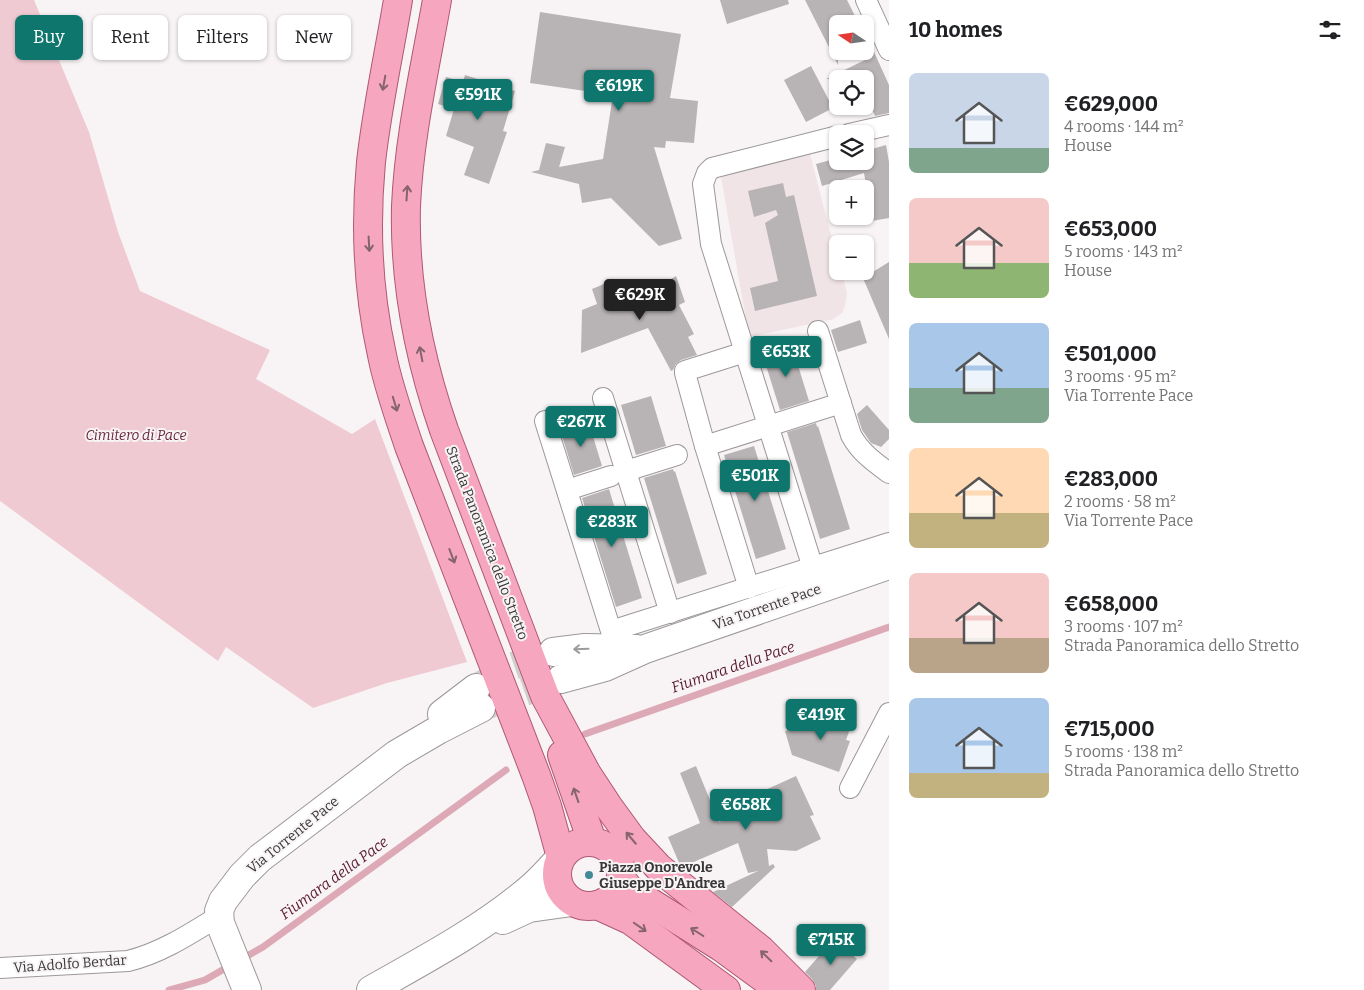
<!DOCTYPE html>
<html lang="en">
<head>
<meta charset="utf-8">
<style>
	body { margin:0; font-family:Bitter,serif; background:#f2f2f2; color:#202124; height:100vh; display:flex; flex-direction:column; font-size:19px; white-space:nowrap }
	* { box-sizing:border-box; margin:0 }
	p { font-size:16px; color:#757577 }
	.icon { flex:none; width:28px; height:28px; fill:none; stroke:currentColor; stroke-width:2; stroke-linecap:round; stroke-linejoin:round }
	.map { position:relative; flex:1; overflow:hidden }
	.drawer { display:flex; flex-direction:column; background:#fff; width:475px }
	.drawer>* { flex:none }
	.banner { position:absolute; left:15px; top:15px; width:475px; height:45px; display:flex; gap:10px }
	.needle { width:32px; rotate:283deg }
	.buttons { position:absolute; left:829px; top:15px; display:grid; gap:10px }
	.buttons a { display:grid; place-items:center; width:45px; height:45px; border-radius:8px; background:#fff; box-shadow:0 1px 4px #0004; font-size:25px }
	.price { position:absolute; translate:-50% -42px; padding:0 11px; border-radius:5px; background:#0f766e; color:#fff; font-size:16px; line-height:32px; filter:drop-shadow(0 1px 2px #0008) }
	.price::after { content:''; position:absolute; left:50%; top:30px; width:15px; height:11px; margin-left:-8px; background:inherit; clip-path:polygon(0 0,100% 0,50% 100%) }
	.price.on { background:#222; color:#fff }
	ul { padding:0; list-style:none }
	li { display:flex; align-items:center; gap:15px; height:125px; padding:0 20px }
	li span { display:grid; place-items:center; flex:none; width:140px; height:100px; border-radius:8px; color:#555 }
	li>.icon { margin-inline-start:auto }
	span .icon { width:60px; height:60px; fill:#fffc; stroke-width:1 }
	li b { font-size:21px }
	h2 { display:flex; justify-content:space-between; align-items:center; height:60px; padding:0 20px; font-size:21px }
	.chip { padding:0 18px; border-radius:8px; background:#fff; box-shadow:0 1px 4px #0004; font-size:18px; line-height:45px }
	.chip.on { background:#0f766e; color:#fff }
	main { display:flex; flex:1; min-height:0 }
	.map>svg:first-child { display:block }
	.built { fill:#f1e4e7 }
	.green { fill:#f0cad3 }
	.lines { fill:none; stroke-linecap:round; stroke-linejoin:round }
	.stream { stroke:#dea9b6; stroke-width:7 }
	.building { fill:#b8b3b4 }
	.secondary-tunnel { stroke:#d2cecf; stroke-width:28; stroke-dasharray:28 14; stroke-linecap:butt }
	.street-casing { stroke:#9c9898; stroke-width:22 }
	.secondary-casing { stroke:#9c9898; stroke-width:30 }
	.primary-casing { stroke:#b05874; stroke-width:30 }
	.street { stroke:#fff; stroke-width:20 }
	.secondary { stroke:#fff; stroke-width:28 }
	.primary { stroke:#f6a6bf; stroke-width:28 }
	.oneway { stroke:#85646e }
	.oneway2 { stroke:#9c9c9c }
	.poi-dot { fill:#448997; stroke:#f8f4f5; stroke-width:2 }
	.labels { text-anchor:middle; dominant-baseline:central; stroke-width:4; stroke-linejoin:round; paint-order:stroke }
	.park-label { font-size:14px; font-style:italic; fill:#69283d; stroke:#f8f4f5 }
	.street-label { font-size:14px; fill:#393838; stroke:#f8f4f5 }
	.poi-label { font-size:14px; font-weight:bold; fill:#393838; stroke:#f8f4f5; text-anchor:start }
	.water-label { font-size:15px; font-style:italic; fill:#591a30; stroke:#f8f4f5 }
</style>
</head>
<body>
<main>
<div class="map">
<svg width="889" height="990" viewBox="0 0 889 990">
	<rect width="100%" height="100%" fill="#f8f4f5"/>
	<!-- built -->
	<polygon class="built" points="809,150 837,258 838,271 841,271 847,293 845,306 842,313 834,319 749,337 721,177"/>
	<!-- green -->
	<polygon class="green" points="0,0 34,0 89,132 118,232 140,291 270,350 256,379 352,434 375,419 467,662 387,683 313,708 226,647 218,661 0,501"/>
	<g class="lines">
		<!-- stream -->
		<g class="stream">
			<polyline points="585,734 889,627"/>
			<polyline points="240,960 263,947 506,770"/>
			<polyline points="169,990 205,980 231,965"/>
		</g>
	</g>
	<!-- building -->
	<g class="building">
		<polygon points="720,0 788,0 789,4 727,24"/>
		<polygon points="805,0 847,0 859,24 838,24 838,65"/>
		<polygon points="540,12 681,34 670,98 698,101 694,143 666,141 665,148 654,147 682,239 659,246 611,198 582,203 579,184 531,172 539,170 546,143 565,147 559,167 603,159 613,95 530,83"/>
		<polygon points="865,32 889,85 889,113 875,116 865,93 865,79 826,79 865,60"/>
		<polygon points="811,66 833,108 806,122 784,80"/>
		<polygon points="465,75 515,91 503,131 507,132 489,184 464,175 474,147 446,136 454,109 438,104 446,77 463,82"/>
		<polygon points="886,145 889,162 889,218 872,221 864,173 822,186 816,164 838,158 838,161 865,161 865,151"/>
		<polygon points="783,183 786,197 794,195 817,296 755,311 750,288 778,281 765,223 778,215 776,210 754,217 748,191"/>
		<polygon points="889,262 889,339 863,278"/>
		<polygon points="676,276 685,302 679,305 694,334 688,337 697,355 681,360 676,364 673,370 671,371 648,328 581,353 582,310 597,304 592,289 611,281 622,309"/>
		<polygon points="860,320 867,343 838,352 831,330"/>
		<polygon points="792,346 809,401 780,410 763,356"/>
		<polygon points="651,396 666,446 636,455 621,405"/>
		<polygon points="867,405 889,430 889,439 881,447 871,443 862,430 857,414"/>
		<polygon points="588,420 602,466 574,475 560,429"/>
		<polygon points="816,423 817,427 818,426 850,529 820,539 787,432"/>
		<polygon points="754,446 786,549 756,559 724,455"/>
		<polygon points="673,469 674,472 675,471 707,574 677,584 644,478"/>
		<polygon points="609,489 642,598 616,607 582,498"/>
		<polygon points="818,709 838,717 837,721 851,726 846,740 850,741 839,772 792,755 785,731 801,727 813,720"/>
		<polygon points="696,766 719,822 763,805 759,793 796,776 814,815 810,816 821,839 796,851 767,849 769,866 773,864 775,867 732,907 713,892 758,871 748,873 738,843 682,867 680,865 668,837 700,823 680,773"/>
		<polygon points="834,939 857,959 830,990 816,990 816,986 812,979 805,972"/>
	</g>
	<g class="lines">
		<!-- secondary-tunnel -->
		<g class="secondary-tunnel">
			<polyline points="478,687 513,666 553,652"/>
			<polyline points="485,706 561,679"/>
		</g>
		<defs>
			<g id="street">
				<polyline points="866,0 889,50"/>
				<polyline points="849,134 889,125"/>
				<path d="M 818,331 L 851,435 C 860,452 874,462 889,473"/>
				<polyline points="745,352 685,371 685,373 705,446 749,588"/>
				<polyline points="603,398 670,613"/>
				<polyline points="545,421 611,631 889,543"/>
				<polyline points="705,446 841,403"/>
				<polyline points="626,471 677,455"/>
				<polyline points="567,490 611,476"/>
				<polyline points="813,568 711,244 703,184 707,173 712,168 838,136"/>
				<polyline points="850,788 889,713"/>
				<path d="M 0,968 L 128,961 C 161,953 190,934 219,916"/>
			</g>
			<g id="secondary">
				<polyline points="553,652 585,648 636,649"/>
				<polyline points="561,679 605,667 645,649 889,565"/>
				<polyline points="442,714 476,688"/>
				<polyline points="503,920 529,908 572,902"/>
				<polyline points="247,990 220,923 219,911 223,901 242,876 260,858 397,754 438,730 481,708"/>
				<path d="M 371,990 C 424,960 479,931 526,892 C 539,882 550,869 561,857"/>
			</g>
			<g id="primary">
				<path d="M 398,0 C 389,54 377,108 371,162 C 365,226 368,292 382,355 C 388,386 399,416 409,446 L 536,775 L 547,806 L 561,857"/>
				<path d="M 437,0 C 425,68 409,137 406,206 C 404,283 419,358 444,430 L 545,696 L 587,774 L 608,806 L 632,839 L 659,868 L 761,950 L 801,990"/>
				<polyline points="562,755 592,841"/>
				<circle cx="589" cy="874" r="32"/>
				<polyline points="621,878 629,889 721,947 780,990"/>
				<polyline points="597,905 630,920 726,990"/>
			</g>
		</defs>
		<!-- street casing -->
		<use href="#street" class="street-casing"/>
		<!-- secondary casing -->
		<use href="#secondary" class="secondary-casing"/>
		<!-- primary casing -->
		<use href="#primary" class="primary-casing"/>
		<!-- street -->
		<use href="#street" class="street"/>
		<!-- secondary -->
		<use href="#secondary" class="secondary"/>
		<!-- primary -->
		<use href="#primary" class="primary"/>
	</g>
	<!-- one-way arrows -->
	<defs><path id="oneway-shaft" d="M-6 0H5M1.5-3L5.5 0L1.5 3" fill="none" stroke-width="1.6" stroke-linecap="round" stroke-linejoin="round" transform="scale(1.25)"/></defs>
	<g class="oneway">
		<use href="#oneway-shaft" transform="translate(384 83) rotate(100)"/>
		<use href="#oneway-shaft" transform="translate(407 193) rotate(-86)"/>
		<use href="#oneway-shaft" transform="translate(369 244) rotate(87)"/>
		<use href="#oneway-shaft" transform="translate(421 354) rotate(-101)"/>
		<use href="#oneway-shaft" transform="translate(395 404) rotate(73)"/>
		<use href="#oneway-shaft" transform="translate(452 556) rotate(69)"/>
		<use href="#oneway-shaft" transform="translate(576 795) rotate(-109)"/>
		<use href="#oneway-shaft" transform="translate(631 838) rotate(-130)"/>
		<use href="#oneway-shaft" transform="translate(640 927) rotate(35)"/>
		<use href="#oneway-shaft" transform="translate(697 932) rotate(-148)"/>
		<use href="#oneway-shaft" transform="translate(766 956) rotate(-136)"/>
	</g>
	<use class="oneway2" href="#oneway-shaft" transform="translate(581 649) rotate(178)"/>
	<!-- markers -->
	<circle class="poi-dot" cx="589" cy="875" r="5"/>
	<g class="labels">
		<!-- park labels -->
		<g class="park-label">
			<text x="136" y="435">Cimitero di Pace</text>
		</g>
		<!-- street labels -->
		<g class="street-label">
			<text transform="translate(487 543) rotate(69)">Strada Panoramica dello Stretto</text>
			<text transform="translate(767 607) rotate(-19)">Via Torrente Pace</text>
			<text transform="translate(293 835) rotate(-39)">Via Torrente Pace</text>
			<text transform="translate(70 964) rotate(-4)">Via Adolfo Berdar</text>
		</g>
		<!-- poi labels -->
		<g class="poi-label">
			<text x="599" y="867">Piazza Onorevole<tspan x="599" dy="16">Giuseppe D'Andrea</tspan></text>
		</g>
		<!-- water labels -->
		<g class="water-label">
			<text transform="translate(733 667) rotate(-19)">Fiumara della Pace</text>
			<text transform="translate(334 878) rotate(-36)">Fiumara della Pace</text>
		</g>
	</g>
</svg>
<div class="buttons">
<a><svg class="needle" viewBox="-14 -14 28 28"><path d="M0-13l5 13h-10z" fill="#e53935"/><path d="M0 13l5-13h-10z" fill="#757577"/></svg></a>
<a><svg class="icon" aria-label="locate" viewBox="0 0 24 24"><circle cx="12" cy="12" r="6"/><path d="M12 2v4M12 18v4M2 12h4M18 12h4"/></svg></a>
<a><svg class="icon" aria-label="layers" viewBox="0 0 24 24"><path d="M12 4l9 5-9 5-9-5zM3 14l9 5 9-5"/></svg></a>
<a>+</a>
<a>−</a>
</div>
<b class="price" style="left:619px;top:112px">€619K</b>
<b class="price" style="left:478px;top:121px">€591K</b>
<b class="price on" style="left:640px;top:321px">€629K</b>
<b class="price" style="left:786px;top:378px">€653K</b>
<b class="price" style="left:581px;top:448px">€267K</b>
<b class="price" style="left:755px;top:502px">€501K</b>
<b class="price" style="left:612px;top:548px">€283K</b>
<b class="price" style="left:821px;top:741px">€419K</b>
<b class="price" style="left:746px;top:831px">€658K</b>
<b class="price" style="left:831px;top:966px">€715K</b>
<div class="banner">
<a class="chip on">Buy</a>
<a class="chip">Rent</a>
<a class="chip">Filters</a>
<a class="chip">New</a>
</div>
</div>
<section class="drawer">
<h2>10 homes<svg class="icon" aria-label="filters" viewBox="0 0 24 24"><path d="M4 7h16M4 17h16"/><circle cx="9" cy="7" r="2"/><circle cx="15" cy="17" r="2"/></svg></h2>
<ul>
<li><span style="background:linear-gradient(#c9d6e8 75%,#7fa58c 0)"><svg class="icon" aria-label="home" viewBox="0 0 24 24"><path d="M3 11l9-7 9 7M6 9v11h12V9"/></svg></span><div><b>€629,000</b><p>4 rooms · 144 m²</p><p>House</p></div></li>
<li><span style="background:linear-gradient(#f6c9c9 65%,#8fb573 0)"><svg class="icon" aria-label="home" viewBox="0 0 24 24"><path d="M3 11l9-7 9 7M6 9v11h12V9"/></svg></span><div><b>€653,000</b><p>5 rooms · 143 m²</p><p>House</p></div></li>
<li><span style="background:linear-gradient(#a9c7e8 65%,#7fa58c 0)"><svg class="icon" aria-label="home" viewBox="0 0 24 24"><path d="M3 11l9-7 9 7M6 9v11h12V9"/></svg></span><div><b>€501,000</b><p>3 rooms · 95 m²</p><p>Via Torrente Pace</p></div></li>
<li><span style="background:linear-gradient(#ffd9b3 65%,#c2b280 0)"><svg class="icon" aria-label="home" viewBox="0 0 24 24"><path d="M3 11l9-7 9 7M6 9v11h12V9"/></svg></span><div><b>€283,000</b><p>2 rooms · 58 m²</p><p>Via Torrente Pace</p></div></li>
<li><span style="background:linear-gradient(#f6c9c9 65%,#b9a48a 0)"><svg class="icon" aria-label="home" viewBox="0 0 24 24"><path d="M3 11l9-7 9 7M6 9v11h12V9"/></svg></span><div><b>€658,000</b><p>3 rooms · 107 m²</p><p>Strada Panoramica dello Stretto</p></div></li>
<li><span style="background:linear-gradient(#a9c7e8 75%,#c2b280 0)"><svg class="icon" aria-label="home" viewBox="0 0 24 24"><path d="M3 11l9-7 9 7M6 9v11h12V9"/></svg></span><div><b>€715,000</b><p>5 rooms · 138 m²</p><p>Strada Panoramica dello Stretto</p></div></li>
</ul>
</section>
</main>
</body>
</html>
